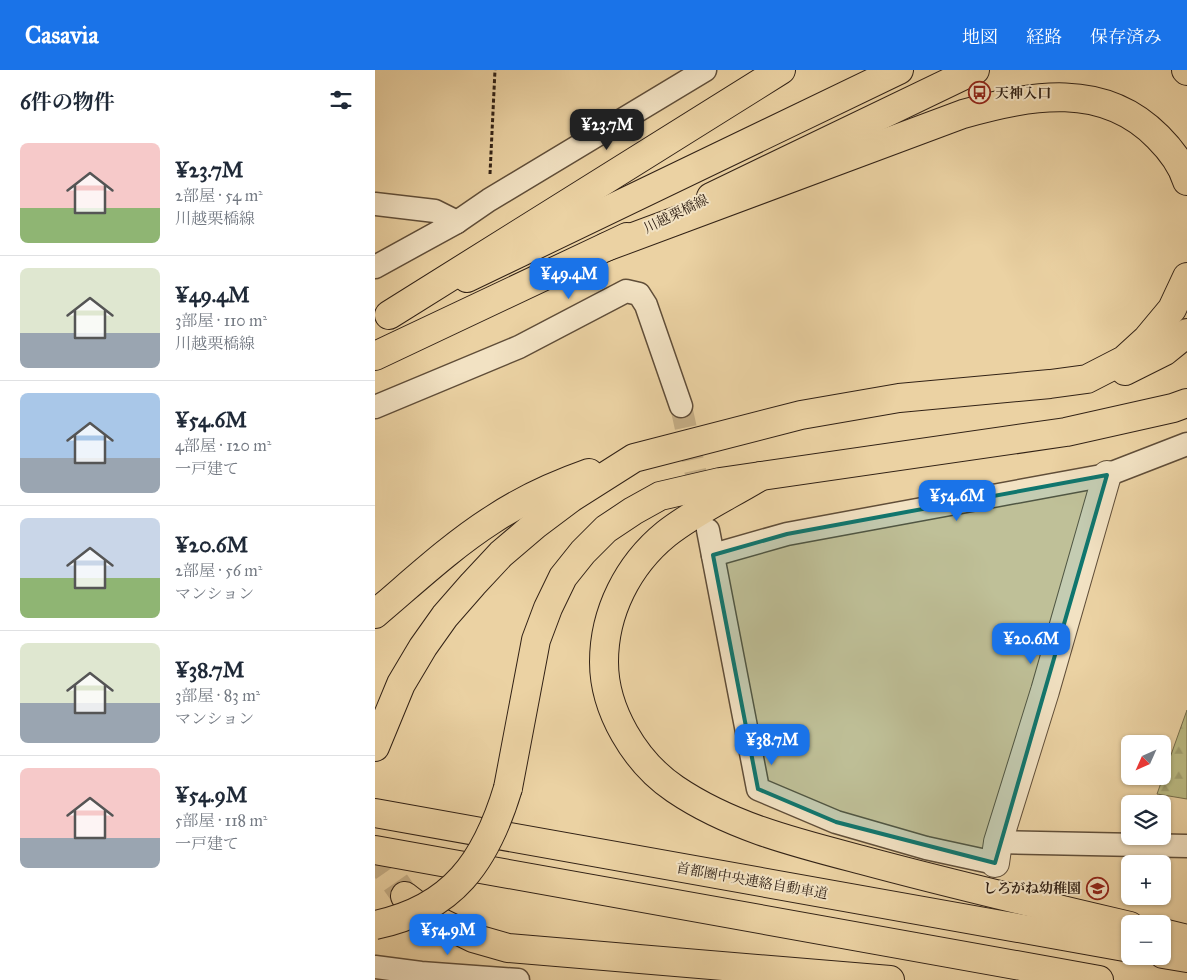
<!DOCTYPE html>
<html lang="ja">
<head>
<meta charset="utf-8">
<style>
	body { margin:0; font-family:"IM FELL Great Primer","Noto Serif JP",serif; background:#f2f2f3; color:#1f2937; height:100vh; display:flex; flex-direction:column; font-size:19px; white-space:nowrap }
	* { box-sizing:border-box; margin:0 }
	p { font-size:16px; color:#747a83 }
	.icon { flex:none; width:28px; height:28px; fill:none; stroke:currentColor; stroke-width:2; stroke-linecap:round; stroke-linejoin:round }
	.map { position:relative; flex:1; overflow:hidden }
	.sheet { display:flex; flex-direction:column; background:#fff; width:375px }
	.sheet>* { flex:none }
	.needle { width:32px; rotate:225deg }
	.fabs { position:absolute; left:746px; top:665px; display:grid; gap:10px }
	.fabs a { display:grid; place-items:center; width:50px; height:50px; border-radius:8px; background:#fff; box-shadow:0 1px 4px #0004; font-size:25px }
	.price { position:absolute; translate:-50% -42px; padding:0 11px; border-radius:10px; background:#1a73e8; color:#fff; font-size:16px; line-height:32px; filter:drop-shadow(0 1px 2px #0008) }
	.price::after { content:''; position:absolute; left:50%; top:30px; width:15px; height:11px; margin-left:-8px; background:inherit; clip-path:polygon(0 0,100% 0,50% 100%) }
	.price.active { background:#222; color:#fff }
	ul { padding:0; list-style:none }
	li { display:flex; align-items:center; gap:15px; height:125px; padding:0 20px }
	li+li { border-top:1px solid #e0e1e3 }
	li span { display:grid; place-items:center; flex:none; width:140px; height:100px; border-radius:8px; color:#555 }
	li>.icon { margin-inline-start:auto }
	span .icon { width:60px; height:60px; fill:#fffc; stroke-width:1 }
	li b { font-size:21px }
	h2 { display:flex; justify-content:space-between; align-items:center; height:60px; padding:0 20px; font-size:21px }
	header { display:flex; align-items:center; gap:30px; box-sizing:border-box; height:70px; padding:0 25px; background:#1a73e8; color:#fff }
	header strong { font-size:24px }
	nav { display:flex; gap:28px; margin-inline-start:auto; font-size:18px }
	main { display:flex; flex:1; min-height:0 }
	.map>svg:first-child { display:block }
	.forest { fill:url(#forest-firs); stroke:#766e4c }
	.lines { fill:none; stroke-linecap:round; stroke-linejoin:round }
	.minor-tunnel { stroke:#c6af87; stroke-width:22; stroke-dasharray:22 11; stroke-linecap:butt }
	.motorway-tunnel { stroke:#c6af87; stroke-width:28; stroke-dasharray:28 14; stroke-linecap:butt }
	.minor-casing { stroke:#604e39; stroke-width:25 }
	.tertiary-casing { stroke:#604e39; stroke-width:30 }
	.primary-casing { stroke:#322216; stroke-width:30 }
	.motorway-casing { stroke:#322216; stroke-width:30 }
	.path { stroke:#322216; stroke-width:3; stroke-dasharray:4 2.5; stroke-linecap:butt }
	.minor { stroke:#f2e2c3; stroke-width:22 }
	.tertiary { stroke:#f2e2c3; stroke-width:28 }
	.primary { stroke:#ebd2a3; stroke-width:28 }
	.motorway { stroke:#ebd2a3; stroke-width:28 }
	.motorway-bridge-casing { stroke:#322216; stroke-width:30; stroke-linecap:butt }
	.motorway-bridge { stroke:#ebd2a3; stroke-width:28 }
	.marked { fill:#0f766e; fill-opacity:0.2; stroke:#0f766e; stroke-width:4; stroke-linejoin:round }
	.labels { text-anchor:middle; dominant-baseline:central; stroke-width:4; stroke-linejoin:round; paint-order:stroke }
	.poi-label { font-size:14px; font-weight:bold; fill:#322216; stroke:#f2e2c3; text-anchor:start }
	.street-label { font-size:14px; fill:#322216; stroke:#f2e2c3 }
</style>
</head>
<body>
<header>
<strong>Casavia</strong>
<nav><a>地図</a><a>経路</a><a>保存済み</a></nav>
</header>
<main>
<section class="sheet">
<h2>6件の物件<svg class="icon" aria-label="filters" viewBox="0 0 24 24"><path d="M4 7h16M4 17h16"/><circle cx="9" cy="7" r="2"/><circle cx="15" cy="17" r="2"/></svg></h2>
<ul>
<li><span style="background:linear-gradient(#f6c9c9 65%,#8fb573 0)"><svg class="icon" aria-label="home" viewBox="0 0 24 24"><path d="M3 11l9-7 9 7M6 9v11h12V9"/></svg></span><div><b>¥23.7M</b><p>2部屋 · 54 m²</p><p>川越栗橋線</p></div></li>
<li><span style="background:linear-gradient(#dfe7d0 65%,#9aa5b1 0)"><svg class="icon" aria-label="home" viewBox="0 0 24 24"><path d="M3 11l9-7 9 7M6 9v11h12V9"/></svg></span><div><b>¥49.4M</b><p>3部屋 · 110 m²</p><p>川越栗橋線</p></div></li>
<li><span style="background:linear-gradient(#a9c7e8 65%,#9aa5b1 0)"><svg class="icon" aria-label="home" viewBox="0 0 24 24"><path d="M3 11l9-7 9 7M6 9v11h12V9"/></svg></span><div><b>¥54.6M</b><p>4部屋 · 120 m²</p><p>一戸建て</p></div></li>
<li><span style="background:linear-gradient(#c9d6e8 60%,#8fb573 0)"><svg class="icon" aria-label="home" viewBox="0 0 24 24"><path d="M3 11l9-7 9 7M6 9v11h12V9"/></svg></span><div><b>¥20.6M</b><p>2部屋 · 56 m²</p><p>マンション</p></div></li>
<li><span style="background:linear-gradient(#dfe7d0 60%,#9aa5b1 0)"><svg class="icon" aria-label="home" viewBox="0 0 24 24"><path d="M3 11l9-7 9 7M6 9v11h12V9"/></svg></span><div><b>¥38.7M</b><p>3部屋 · 83 m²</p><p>マンション</p></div></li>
<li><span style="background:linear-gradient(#f6c9c9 70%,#9aa5b1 0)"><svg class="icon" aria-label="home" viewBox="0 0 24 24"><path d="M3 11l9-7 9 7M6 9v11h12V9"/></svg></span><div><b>¥54.9M</b><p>5部屋 · 118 m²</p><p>一戸建て</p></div></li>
</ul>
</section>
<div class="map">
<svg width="812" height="910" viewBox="0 0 812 910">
	<defs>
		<pattern id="forest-firs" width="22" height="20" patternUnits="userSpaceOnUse" patternTransform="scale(1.25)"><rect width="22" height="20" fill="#bbbb83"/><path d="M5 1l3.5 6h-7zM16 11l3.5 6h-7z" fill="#a1a070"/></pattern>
	</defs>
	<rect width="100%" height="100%" fill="#ebd2a3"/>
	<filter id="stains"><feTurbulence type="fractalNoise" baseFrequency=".004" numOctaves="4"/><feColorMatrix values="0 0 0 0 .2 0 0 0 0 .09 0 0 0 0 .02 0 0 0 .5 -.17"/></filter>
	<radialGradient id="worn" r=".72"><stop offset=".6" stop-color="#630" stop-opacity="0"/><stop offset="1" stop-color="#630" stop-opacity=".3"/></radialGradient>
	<!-- forest -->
	<polygon class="forest" points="812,640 812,729 782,724"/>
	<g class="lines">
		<!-- minor-tunnel -->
		<polyline class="minor-tunnel" points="306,336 327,432"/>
		<!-- motorway-tunnel -->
		<polyline class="motorway-tunnel" points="0,776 11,799 30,826"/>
		<defs>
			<g id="minor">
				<polyline points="0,134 60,141 82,152 114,130 330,0"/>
				<polyline points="0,197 82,152"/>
				<polyline points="0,337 144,277 251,221 264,224 271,235 306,336"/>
				<polyline points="333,460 383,719 461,752 551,778 620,793"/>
				<polyline points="338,485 412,464 732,405 812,374"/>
				<polyline points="623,772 812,776"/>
				<polyline points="0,897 46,903 143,910"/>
			</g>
			<polyline id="tertiary" points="620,793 623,772 670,621 732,405"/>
			<g id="primary">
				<polyline points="336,127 600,0"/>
				<polyline points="92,208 524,0"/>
				<polyline points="0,286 252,167"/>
			</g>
			<g id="motorway">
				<polyline points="811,0 812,1"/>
				<path d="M 231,177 L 588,44 C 656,25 728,11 783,67 C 795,79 807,95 812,111"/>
				<polyline points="14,245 406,0"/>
				<polyline points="750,301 790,281 812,263"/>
				<path d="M 386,406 C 355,425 320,441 291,464 C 253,495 229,542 229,592 C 229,640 260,692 300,719 C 356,757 422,773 487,790 C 576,814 665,835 755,856"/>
				<path d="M 0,544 C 38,512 75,477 117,450 C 147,430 180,415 214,403"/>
				<polyline points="0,677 26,614 48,577 70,546 98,514 126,484 160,455 196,428 259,388 426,345 524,328 675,314 712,309 749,290 772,269 797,239 812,207"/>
				<polyline points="133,718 161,570 173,538 188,507 208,482 231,459 258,441 285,426 345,412 691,362 798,338 812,333"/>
				<polyline points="0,743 755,878"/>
				<polyline points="0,780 724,910"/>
				<polyline points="30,826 61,850 98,868 133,878 515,910"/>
				<polyline points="788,863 812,869"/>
				<polyline points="788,884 812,888"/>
			</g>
		</defs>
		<!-- minor casing -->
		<use href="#minor" class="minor-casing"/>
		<!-- tertiary casing -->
		<use href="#tertiary" class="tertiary-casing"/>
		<!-- primary casing -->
		<use href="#primary" class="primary-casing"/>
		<!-- motorway casing -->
		<use href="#motorway" class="motorway-casing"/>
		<!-- path -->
		<polyline class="path" points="115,104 120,0"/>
		<!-- minor -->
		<use href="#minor" class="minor"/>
		<!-- tertiary -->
		<use href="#tertiary" class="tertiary"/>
		<!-- primary -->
		<use href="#primary" class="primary"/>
		<!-- motorway -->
		<use href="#motorway" class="motorway"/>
		<defs>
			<path id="motorway-bridge" d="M 0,855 C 78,839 111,791 133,718"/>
		</defs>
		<!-- motorway-bridge casing -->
		<use href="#motorway-bridge" class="motorway-bridge-casing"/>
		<!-- motorway-bridge -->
		<use href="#motorway-bridge" class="motorway-bridge"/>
	</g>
	<!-- marked area -->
	<path class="marked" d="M 732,405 L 620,793 L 461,752 L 383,719 L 338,485 L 412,464 Z"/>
	<!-- icons -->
	<defs>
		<symbol id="bus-ring" viewBox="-11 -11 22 22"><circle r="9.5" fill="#f2e2c3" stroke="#8f2418" stroke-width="1.5"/><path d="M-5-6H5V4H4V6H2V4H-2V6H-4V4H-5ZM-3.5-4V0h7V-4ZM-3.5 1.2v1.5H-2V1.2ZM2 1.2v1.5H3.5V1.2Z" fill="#8f2418"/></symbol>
		<symbol id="school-ring" viewBox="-11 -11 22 22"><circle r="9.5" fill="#f2e2c3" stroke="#8f2418" stroke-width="1.5"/><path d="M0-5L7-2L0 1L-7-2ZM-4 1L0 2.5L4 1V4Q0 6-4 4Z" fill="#8f2418"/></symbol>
	</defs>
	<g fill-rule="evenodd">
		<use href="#bus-ring" x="592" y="10" width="25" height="25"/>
		<use href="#school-ring" x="710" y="806" width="25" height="25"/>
	</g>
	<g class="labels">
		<!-- poi labels -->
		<g class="poi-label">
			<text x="620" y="23">天神入口</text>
			<text x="706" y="818" text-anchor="end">しろがね幼稚園</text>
		</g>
		<!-- street labels -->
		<g class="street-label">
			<text transform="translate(301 144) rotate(-26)">川越栗橋線</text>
			<text transform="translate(377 811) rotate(10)">首都圏中央連絡自動車道</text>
		</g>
	</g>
	<rect width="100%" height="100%" filter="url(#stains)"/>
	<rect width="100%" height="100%" fill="url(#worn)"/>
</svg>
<div class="fabs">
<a><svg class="needle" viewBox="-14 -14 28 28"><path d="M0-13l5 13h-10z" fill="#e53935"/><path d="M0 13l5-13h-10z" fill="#747a83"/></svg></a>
<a><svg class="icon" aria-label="layers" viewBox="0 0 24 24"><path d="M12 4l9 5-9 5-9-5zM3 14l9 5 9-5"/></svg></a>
<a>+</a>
<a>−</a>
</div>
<b class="price active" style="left:232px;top:81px">¥23.7M</b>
<b class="price" style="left:194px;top:230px">¥49.4M</b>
<b class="price" style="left:582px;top:452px">¥54.6M</b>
<b class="price" style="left:656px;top:595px">¥20.6M</b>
<b class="price" style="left:397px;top:696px">¥38.7M</b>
<b class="price" style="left:73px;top:886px">¥54.9M</b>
</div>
</main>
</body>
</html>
